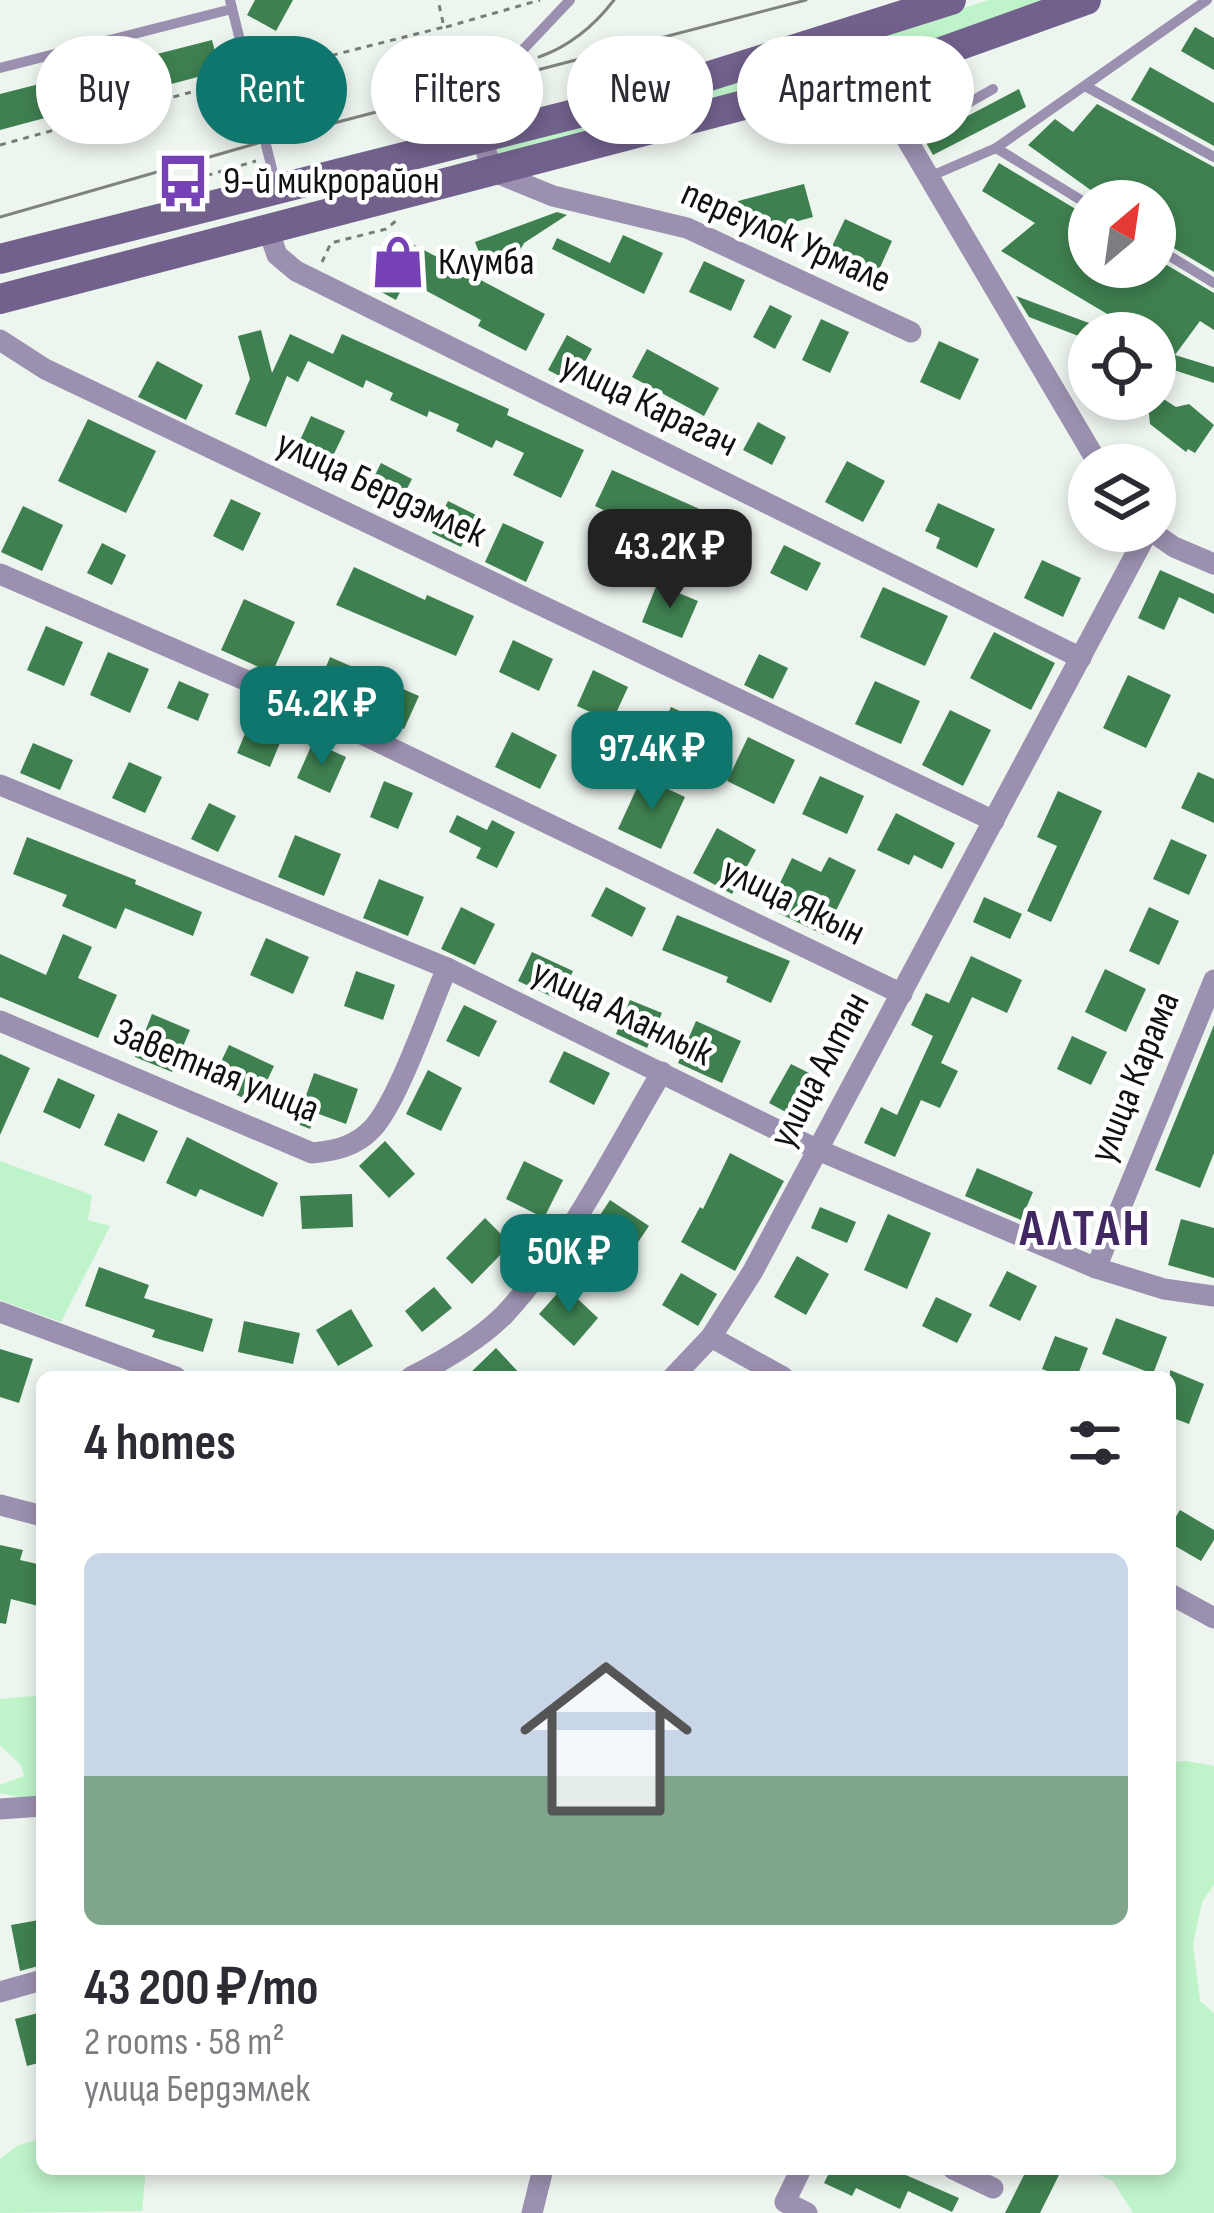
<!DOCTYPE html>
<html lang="en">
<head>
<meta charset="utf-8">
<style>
	body { margin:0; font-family:"Sofia Sans Condensed",sans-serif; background:#f2f2f3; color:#2b2b33; height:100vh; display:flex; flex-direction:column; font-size:45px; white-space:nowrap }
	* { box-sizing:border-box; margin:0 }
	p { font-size:39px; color:#7c7c81 }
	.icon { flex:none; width:66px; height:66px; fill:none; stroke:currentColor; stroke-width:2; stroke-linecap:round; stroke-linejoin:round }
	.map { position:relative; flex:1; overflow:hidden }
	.details { position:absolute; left:36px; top:1371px; width:1140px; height:804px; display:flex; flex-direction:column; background:#fff; border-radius:18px; box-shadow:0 6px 18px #0003 }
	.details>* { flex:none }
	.banner { position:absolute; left:36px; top:36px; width:1143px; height:108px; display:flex; gap:24px }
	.needle { width:78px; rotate:29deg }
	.buttons { position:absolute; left:1068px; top:180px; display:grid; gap:24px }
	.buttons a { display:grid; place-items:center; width:108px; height:108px; border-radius:50%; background:#fff; box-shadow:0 6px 18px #0003; font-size:60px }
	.price { position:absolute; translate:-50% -102px; padding:0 27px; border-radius:24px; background:#0f766e; color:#fff; font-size:39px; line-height:78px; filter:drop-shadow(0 3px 6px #0008) }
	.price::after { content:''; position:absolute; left:50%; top:72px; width:36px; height:27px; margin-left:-18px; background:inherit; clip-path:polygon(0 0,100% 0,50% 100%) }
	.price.active { background:#222; color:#fff }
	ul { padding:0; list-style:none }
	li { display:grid; align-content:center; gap:24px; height:636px; padding:0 48px }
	li span { display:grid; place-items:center; height:372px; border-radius:18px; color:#555 }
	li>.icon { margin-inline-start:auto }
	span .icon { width:216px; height:216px; fill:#fffc; stroke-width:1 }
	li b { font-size:51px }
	h2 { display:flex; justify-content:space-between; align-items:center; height:144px; padding:0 48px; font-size:51px }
	.pill { padding:0 42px; border-radius:54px; background:#fff; box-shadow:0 6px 18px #0003; font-size:42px; line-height:108px }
	.pill.active { background:#0f766e; color:#fff }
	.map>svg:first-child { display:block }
	.green { fill:#bff3c9 }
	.building { fill:#3f8050 }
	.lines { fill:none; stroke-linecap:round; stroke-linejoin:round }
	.path { stroke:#787d79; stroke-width:3; stroke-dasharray:6 6; stroke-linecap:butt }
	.lane { stroke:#9b90af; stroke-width:10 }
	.street { stroke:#9b90af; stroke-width:21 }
	.secondary { stroke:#71618c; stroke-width:30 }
	.tram { stroke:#7e837f; stroke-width:3 }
	.labels { text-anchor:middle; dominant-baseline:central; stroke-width:9; stroke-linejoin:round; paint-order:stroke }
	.poi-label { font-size:39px; fill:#101210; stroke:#fff; text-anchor:start }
	.street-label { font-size:39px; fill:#101210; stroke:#fff }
	.district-label { font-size:51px; font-weight:bold; letter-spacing:3px; fill:#412863; stroke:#fff }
</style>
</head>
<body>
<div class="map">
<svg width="1214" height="2213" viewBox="0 0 1214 2213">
	<rect width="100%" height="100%" fill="#edf5ef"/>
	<!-- green -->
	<g class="green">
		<polygon points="989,0 1062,0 1005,23 501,162 495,142 784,65"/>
		<polygon points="0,1161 92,1195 88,1220 110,1226 61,1322 0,1300"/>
		<polygon points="42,1695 42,1802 0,1793 0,1785 24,1776 21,1765 0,1745 0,1699"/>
		<polygon points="1186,1761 1214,1766 1214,1885 1202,1902 1193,1944 1200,2001 1214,2013 1214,2213 1133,2213 1113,2181 1086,2169 1170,2169 1170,1762"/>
		<polygon points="42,2138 42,2169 146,2169 142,2211 0,2213 0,2159 17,2146"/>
	</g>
	<!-- building -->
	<g class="building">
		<polygon points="255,0 293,0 276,31 247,15"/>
		<polygon points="1195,27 1214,38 1214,70 1181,51"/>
		<polygon points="212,40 220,71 0,130 0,94"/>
		<polygon points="1150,67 1214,103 1214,146 1131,100"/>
		<polygon points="1019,89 1026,107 933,155 924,139"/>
		<polygon points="1097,104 1214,167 1214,272 1155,237 1155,201 1106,201 1028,145 1055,119 1073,132"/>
		<polygon points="999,163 1089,217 1089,267 1155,267 1155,258 1214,293 1214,330 1200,321 1175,355 1214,367 1214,383 1155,364 1155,333 1128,333 1131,328 1001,251 1035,223 982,191"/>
		<polygon points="804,184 813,217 747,235 738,201"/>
		<polygon points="557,212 567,215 524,243 511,267 495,258 487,273 475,242"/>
		<polygon points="845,219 892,241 873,283 825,261"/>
		<polygon points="623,235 663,253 644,294 552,249 557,238 610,263"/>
		<polygon points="401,238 545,314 526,351 478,326 481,320 406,280 396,300 374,288"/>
		<polygon points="704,261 745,280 731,311 689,292"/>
		<polygon points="1016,296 1089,323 1089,340 1029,317"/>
		<polygon points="770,305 792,316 775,349 753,337"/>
		<polygon points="821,319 849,332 830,373 802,360"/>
		<polygon points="261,330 272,373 290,334 333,354 342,334 509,409 507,415 584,450 561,498 513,475 524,453 496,440 492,448 456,431 459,424 429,411 427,417 390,400 393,393 366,380 363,388 308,361 298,382 287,376 266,427 235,414 250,379 238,336"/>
		<polygon points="567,335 592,349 573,383 548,370"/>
		<polygon points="939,341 979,359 960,400 920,382"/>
		<polygon points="647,349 719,388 704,416 632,377"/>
		<polygon points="157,361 203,385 186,420 138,397"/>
		<polygon points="1162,398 1176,407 1189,404 1214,425 1195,453 1188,449 1186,452 1150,424 1148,405 1152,399"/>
		<polygon points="311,416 345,431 330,462 297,447"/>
		<polygon points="88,419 156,451 126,513 58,481"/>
		<polygon points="758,422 786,437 772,465 743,450"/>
		<polygon points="847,461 885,481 863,522 825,502"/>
		<polygon points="381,463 412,479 395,512 364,497"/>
		<polygon points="612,470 731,523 723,538 744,549 730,578 678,552 688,532 661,518 653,534 595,506"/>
		<polygon points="231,499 261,513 243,551 213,536"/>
		<polygon points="448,501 476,515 461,547 432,533"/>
		<polygon points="938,503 995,529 977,568 936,548 940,538 925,531"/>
		<polygon points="23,506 63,525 42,571 1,552"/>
		<polygon points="503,523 544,542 526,582 485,562"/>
		<polygon points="102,543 126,555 112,585 87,573"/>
		<polygon points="784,545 821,563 807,591 770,573"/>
		<polygon points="1042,560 1081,578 1063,617 1024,598"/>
		<polygon points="354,567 425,600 427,595 474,616 456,656 336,605"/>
		<polygon points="1160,570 1214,594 1214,614 1179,597 1164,630 1138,618"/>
		<polygon points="657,584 698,601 682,638 642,622"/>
		<polygon points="883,587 948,616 925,666 860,637"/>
		<polygon points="244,599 295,622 272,673 221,650"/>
		<polygon points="46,626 83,642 64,686 27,670"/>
		<polygon points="994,632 1055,663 1031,710 970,678"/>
		<polygon points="513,640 553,659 539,691 499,672"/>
		<polygon points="108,652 149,669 130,713 90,695"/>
		<polygon points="759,654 788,668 773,699 744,685"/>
		<polygon points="330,657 419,696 404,729 316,692"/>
		<polygon points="593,670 628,687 612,722 577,706"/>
		<polygon points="1128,675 1171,695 1146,748 1103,728"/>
		<polygon points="179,681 209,694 198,721 167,708"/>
		<polygon points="875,681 920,701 901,744 855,724"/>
		<polygon points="671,707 712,726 694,766 653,747"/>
		<polygon points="950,710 991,730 963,786 922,765"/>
		<polygon points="254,712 287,726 270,767 237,753"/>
		<polygon points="512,732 557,755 540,789 495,767"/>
		<polygon points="748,737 795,760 774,804 727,781"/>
		<polygon points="313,742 346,757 330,793 297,778"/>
		<polygon points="33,743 73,760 60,790 20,773"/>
		<polygon points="129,762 162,777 145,813 112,798"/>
		<polygon points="1198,772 1214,779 1214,823 1181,808"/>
		<polygon points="820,776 864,796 847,834 802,814"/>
		<polygon points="642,777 685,797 661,849 618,829"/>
		<polygon points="384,781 413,793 398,829 370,817"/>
		<polygon points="1058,791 1102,811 1051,922 1027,911 1057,846 1037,837"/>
		<polygon points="209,803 236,816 218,852 191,839"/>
		<polygon points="896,813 955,843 942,869 914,855 909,865 877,850"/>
		<polygon points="457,815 487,830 492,820 515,832 497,868 476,858 481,848 449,832"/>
		<polygon points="717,828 756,850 732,894 693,873"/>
		<polygon points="295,835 341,854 324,896 278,877"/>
		<polygon points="27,837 136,880 135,884 202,912 193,936 125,908 116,929 62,906 67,895 13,874"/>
		<polygon points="1171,839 1207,855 1189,895 1153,879"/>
		<polygon points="829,857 856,870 824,935 768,908 792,858 821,872"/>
		<polygon points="379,879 424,897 408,936 363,918"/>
		<polygon points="606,887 646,908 632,937 591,916"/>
		<polygon points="984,897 1022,914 1010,939 973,922"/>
		<polygon points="461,907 495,924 475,965 441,949"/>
		<polygon points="1149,907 1179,921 1159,965 1129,951"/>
		<polygon points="677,915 790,961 771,1003 726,982 728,977 662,950"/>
		<polygon points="63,934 92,947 78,978 117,995 98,1038 0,997 0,954 46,975"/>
		<polygon points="266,938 309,957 293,994 250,975"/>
		<polygon points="532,952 573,971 559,1000 518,981"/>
		<polygon points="971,956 1022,980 1007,1013 972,997 941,1063 958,1071 940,1108 921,1100 895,1157 864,1143 881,1107 897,1115 933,1036 911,1025 926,993 949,1003"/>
		<polygon points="1105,969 1146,989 1126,1032 1085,1012"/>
		<polygon points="356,971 395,985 383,1020 344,1006"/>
		<polygon points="630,1000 662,1013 647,1048 616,1034"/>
		<polygon points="464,1005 497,1021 479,1057 446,1041"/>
		<polygon points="152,1014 190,1030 172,1072 135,1057"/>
		<polygon points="696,1021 741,1041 722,1083 678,1063"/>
		<polygon points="1214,1025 1214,1153 1200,1188 1155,1170"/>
		<polygon points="1072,1036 1107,1052 1091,1085 1057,1069"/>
		<polygon points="229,1045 274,1066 256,1104 211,1083"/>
		<polygon points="564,1051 610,1073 594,1105 549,1082"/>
		<polygon points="0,1054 30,1068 0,1135"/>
		<polygon points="791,1064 829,1083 806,1123 769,1103"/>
		<polygon points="428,1070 462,1088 441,1131 406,1114"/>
		<polygon points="314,1073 358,1089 346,1124 316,1113 310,1129 290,1121 297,1102 303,1104"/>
		<polygon points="58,1078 95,1095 80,1129 43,1112"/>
		<polygon points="118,1113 158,1131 144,1162 104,1145"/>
		<polygon points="187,1137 278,1183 263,1217 200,1189 196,1197 166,1183"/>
		<polygon points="385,1141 415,1174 389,1198 359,1166"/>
		<polygon points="730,1153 784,1181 735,1271 681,1242 700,1207 703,1209"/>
		<polygon points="524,1161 563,1180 544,1218 506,1199"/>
		<polygon points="977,1168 1033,1192 1021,1220 965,1196"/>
		<polygon points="352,1194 353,1227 302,1229 300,1196"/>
		<polygon points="610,1200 649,1226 617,1273 579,1247"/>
		<polygon points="820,1207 856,1222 847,1243 811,1228"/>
		<polygon points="888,1214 931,1233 907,1289 864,1270"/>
		<polygon points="485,1218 511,1244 472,1284 446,1258"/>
		<polygon points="1181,1219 1214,1228 1214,1278 1168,1265"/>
		<polygon points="797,1256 829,1274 806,1315 774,1297"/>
		<polygon points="99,1267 149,1285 144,1298 213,1319 203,1352 152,1337 155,1330 85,1306"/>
		<polygon points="1007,1271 1037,1286 1020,1321 989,1306"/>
		<polygon points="681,1273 717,1294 698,1326 662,1305"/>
		<polygon points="564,1286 598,1318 574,1346 539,1314"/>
		<polygon points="434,1287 452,1308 422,1332 405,1311"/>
		<polygon points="936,1297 972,1314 957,1343 922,1326"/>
		<polygon points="351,1309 373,1346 338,1366 316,1330"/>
		<polygon points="1116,1318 1167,1337 1153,1374 1102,1354"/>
		<polygon points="244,1321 300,1333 293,1364 238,1352"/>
		<polygon points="1055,1336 1088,1348 1077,1377 1063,1377 1042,1369"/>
		<polygon points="496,1348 523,1377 466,1377"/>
		<polygon points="0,1349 33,1359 19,1403 0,1397"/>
		<polygon points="1170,1370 1204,1384 1189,1424 1170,1417"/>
		<polygon points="1180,1510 1214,1530 1214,1540 1201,1561 1170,1543 1170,1526"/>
		<polygon points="0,1545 23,1550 20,1560 42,1565 42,1607 11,1599 6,1624 0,1623"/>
		<polygon points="39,1920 42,1965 20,1971 11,1925"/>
		<polygon points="42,2012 42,2062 27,2066 15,2019"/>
		<polygon points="831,2169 892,2169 959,2198 952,2212 908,2191 900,2209 856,2188 852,2196 824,2183"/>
		<polygon points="1027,2169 1062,2169 1040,2213 1005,2213"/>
	</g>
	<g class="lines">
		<!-- path -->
		<g class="path">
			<polyline points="446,27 540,0"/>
			<polyline points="262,73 444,27 438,0"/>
			<polyline points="0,145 235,80"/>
			<polyline points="195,179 256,161"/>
			<polyline points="322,262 331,243 386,229 397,220"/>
		</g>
		<!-- lane -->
		<g class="lane">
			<polyline points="230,0 276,185"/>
			<polyline points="0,68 232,9"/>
			<polyline points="1085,86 1214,157"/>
			<polyline points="513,126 516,57 570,0"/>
			<polyline points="907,138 993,89"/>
			<polyline points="996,148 1089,205"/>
			<polyline points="929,177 996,148 1207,0"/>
			<polyline points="1155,247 1214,283"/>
		</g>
		<!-- street -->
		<g class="street">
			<polyline points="876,71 906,138 1099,465"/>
			<polyline points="482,137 492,171 553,196 687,228 911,332"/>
			<polyline points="268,229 277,255 296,271 1081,658"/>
			<polyline points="0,340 45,369 994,821"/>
			<polyline points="1151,531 1174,547 1214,564"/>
			<polyline points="0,574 289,699 902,994"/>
			<polyline points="0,785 447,968 818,1150 1096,1268 1164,1289 1214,1296"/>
			<path d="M 0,1021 L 312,1153 C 335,1151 356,1146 372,1129 C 398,1102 430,1007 447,968"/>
			<polyline points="1096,1268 1214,980"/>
			<polyline points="0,1312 176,1377"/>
			<polyline points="711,1337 783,1377"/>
			<path d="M 411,1377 C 443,1361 478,1341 504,1315 C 569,1245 613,1154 662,1072"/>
			<polyline points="673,1377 711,1337 753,1271 1148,531"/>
			<polyline points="0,1505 42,1516"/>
			<polyline points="1170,1594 1214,1618"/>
			<polyline points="0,1809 42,1806"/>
			<polyline points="0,1992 42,1980"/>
			<polyline points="801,2169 785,2202 807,2213"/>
			<polyline points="953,2169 993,2188"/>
			<polyline points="532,2213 543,2169"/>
		</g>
		<!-- secondary -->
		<g class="secondary">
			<polyline points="0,259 646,96 951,0"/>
			<polyline points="0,299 924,58 1086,0"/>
		</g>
		<!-- tram -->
		<g class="tram">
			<path d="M 539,57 C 570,46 594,26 614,0"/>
			<polyline points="0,217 265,141 806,0"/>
		</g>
	</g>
	<!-- icons -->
	<defs>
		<symbol id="bus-bare" viewBox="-9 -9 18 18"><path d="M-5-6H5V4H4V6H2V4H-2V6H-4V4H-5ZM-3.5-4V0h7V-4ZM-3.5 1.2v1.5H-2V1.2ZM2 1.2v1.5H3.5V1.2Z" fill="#7640b7" stroke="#fff" stroke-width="2.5" paint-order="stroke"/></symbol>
		<symbol id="shop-bare" viewBox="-9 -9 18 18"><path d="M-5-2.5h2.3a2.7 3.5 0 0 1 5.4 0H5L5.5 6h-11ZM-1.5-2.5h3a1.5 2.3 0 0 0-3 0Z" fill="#7640b7" stroke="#fff" stroke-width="2.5" paint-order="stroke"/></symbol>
	</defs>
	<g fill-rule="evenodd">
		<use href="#bus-bare" x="145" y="143" width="76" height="76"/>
		<use href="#shop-bare" x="360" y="224" width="76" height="76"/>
	</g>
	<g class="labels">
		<!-- poi labels -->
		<g class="poi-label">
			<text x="223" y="181">9-й микрорайон</text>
			<text x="438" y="262">Клумба</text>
		</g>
		<!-- street labels -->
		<g class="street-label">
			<text transform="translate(786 237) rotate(24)">переулок Урмале</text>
			<text transform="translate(649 405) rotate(26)">улица Карагач</text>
			<text transform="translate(381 489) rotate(25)">улица Бердэмлек</text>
			<text transform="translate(793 902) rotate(26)">улица Якын</text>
			<text transform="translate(622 1013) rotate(26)">улица Аланлык</text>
			<text transform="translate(820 1070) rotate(-62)">улица Алтан</text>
			<text transform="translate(216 1071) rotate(22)">Заветная улица</text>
			<text transform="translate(1135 1077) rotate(-68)">улица Карама</text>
		</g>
		<!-- district labels -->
		<g class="district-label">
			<text x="1086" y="1229">АЛТАН</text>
		</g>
	</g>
</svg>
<div class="buttons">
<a><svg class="needle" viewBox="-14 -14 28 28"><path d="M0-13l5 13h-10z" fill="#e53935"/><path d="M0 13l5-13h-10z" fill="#7c7c81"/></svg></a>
<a><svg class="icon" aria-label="locate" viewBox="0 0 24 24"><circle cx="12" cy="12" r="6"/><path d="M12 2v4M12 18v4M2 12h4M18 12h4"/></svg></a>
<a><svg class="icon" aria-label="layers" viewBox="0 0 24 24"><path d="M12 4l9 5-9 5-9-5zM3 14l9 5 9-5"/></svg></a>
</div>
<b class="price active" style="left:670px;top:611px">43.2K ₽</b>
<b class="price" style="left:322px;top:768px">54.2K ₽</b>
<b class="price" style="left:652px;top:813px">97.4K ₽</b>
<b class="price" style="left:569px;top:1316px">50K ₽</b>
<div class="banner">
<a class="pill">Buy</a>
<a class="pill active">Rent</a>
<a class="pill">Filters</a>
<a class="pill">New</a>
<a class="pill">Apartment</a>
</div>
<section class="details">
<h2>4 homes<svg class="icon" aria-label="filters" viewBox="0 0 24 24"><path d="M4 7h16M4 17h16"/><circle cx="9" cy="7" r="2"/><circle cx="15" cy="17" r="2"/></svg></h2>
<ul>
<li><span style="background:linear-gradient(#c9d6e8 60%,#7fa58c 0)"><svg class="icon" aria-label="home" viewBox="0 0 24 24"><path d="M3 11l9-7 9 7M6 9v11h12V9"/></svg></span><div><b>43 200 ₽/mo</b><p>2 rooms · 58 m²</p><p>улица Бердэмлек</p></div></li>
</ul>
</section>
</div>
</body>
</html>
